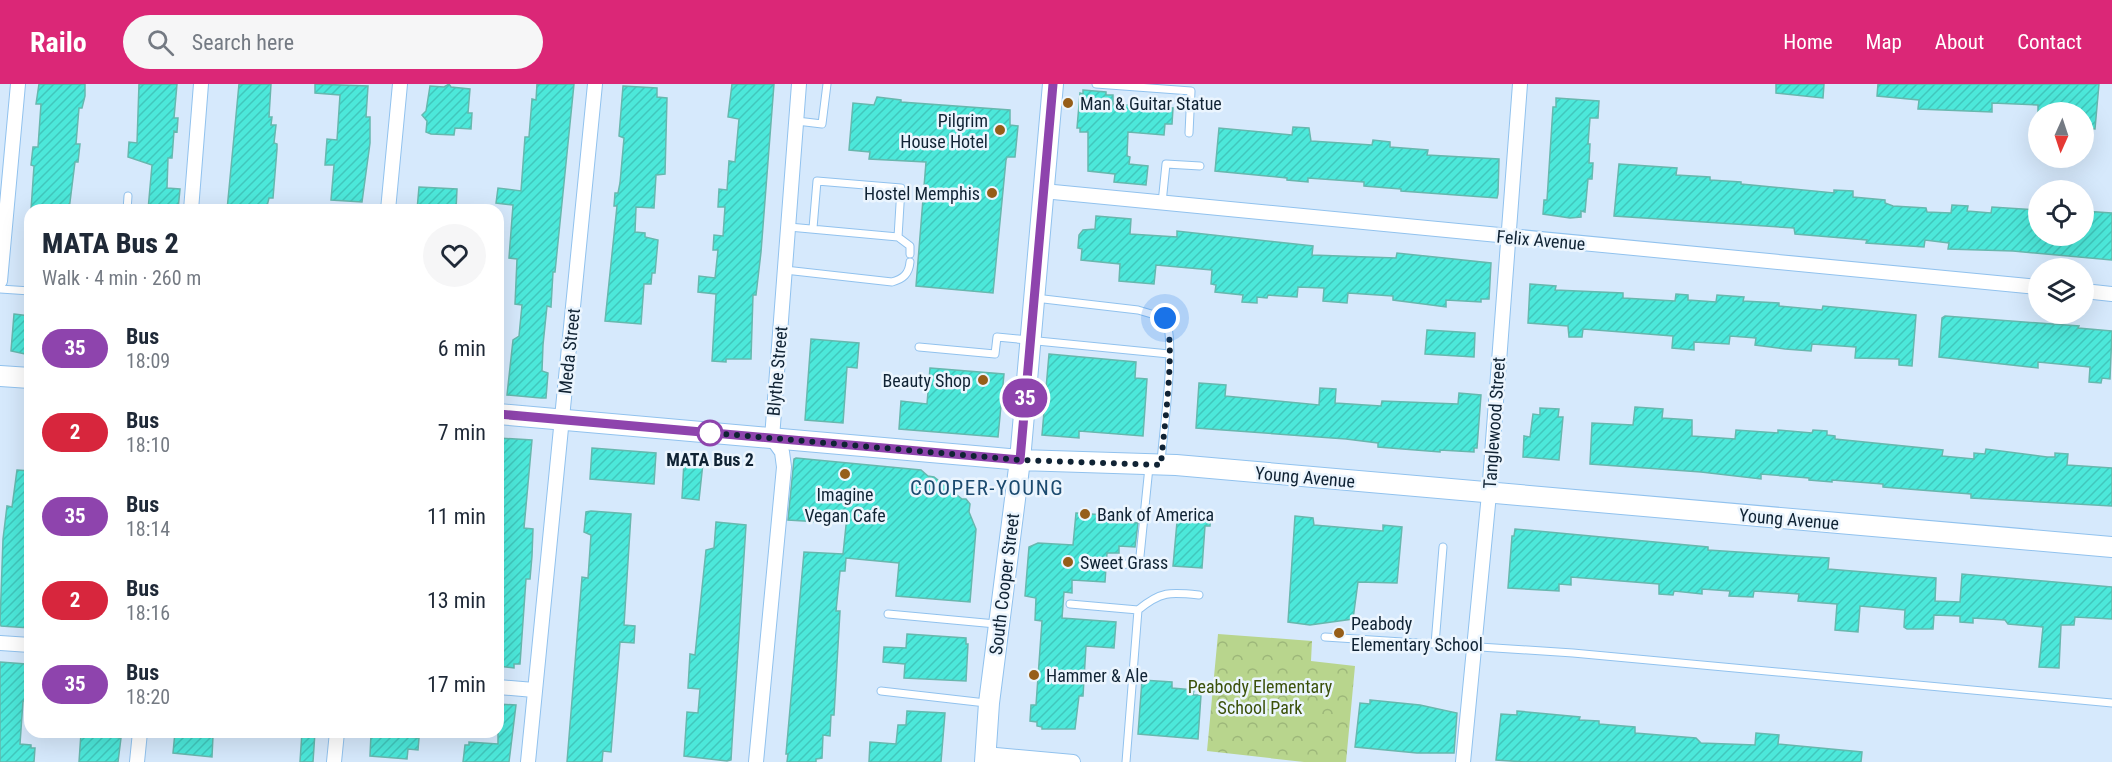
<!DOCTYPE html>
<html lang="en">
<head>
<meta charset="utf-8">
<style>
	body { margin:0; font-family:"Roboto Condensed",sans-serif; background:#f6f6f7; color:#1f2937; height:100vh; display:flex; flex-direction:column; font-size:22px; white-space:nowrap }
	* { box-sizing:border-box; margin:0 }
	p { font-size:20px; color:#747a83 }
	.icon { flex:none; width:33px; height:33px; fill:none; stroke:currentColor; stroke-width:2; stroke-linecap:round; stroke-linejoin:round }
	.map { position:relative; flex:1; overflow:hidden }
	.side { position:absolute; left:24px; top:120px; width:480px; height:534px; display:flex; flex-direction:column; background:#fff; border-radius:18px; box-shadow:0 6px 24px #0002 }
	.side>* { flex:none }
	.badge { padding:0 12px; border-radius:20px; font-size:21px; line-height:39px }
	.needle { width:39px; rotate:183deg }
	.buttons { position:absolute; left:2028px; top:18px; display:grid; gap:12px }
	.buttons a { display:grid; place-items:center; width:66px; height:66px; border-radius:50%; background:#fff; box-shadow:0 6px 24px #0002; font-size:30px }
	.you { position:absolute; width:30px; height:30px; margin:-15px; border:4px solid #fff; border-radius:50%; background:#1a73e8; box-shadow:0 0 0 9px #1a73e833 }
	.map>.badge { position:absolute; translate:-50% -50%; box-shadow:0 0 0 3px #fff }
	.round { display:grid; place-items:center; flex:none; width:63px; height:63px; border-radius:32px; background:#f6f6f7 }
	.overview { display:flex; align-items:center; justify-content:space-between; height:102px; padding:0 18px }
	h1 { font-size:28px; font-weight:800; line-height:45px }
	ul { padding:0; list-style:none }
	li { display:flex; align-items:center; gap:18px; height:84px; padding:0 18px }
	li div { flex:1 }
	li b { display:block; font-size:22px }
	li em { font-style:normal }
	li .badge { min-width:66px; font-weight:700; text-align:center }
	header { display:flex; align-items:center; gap:36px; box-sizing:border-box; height:84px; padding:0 30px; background:#db2777; color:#fff }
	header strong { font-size:28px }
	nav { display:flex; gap:33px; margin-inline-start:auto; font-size:21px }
	.search { width:420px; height:54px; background:#f6f6f7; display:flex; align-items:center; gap:15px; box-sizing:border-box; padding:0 21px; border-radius:33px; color:#747a83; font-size:22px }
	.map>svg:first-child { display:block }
	.park { fill:url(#park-crowns) }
	.building { fill:url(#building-hatch); stroke:#66b8ae; stroke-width:1.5 }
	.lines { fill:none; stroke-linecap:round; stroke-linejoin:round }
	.lane-casing { stroke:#91c2ee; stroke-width:9 }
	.street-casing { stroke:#91c2ee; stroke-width:16 }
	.secondary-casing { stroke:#91c2ee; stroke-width:22 }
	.lane { stroke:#fff; stroke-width:7 }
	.street { stroke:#fff; stroke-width:14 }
	.secondary { stroke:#fff; stroke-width:20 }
	.line-casing { stroke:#fff; stroke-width:14 }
	.line { stroke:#8e44ad; stroke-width:9 }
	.walk { stroke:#102334; stroke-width:6; stroke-dasharray:0 10.8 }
	.poi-dot { fill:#965e19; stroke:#ebf5fe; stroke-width:2 }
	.stop-dot { fill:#fff; stroke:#8e44ad; stroke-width:3 }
	.labels { text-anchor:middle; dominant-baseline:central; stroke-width:5; stroke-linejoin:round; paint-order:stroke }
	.poi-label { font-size:18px; fill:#102334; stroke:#ebf5fe; text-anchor:start }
	.street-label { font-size:18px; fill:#102334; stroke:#ebf5fe }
	.stop-label { font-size:18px; font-weight:bold; fill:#102334; stroke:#ebf5fe }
	.park-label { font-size:18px; fill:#3b510a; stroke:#ebf5fe }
	.quarter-label { font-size:21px; letter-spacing:1.5px; fill:#1b4a6f; stroke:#ebf5fe }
</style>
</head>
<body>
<header>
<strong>Railo</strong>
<div class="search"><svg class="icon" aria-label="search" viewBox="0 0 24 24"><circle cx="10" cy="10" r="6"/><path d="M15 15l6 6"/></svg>Search here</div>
<nav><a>Home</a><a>Map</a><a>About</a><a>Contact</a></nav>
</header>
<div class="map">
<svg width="2112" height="678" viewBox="0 0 2112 678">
	<defs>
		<pattern id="park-crowns" width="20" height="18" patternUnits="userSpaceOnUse" patternTransform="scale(1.5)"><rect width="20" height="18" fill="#b8d58d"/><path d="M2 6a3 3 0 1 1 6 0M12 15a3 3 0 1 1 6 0" fill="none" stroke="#9db77a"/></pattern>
		<pattern id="building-hatch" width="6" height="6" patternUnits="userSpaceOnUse" patternTransform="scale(1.5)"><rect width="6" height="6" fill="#4ce8da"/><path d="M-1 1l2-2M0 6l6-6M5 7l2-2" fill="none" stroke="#41c7bc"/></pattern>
	</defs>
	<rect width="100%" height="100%" fill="#d6e9fc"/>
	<path class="park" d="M1218 550 1312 557 1311 577 1355 582 1346 678H1304L1207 667Z"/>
	<path class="building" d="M39 0H85V12L82 24H79L76 60H80L78 78H75L69 126H31L34 82 31 81 33 63H38L41 20H36Z
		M139 0H177L174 34H178L177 48 174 47 172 74H168L167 104 180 105 178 126H148L152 81 128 73 129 58 137 59Z
		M239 0H271L269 33H272L271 41H276L274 59 277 60V65L273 114H269L266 126H227Z
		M315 0 368 2 366 33H370V59L362 118 331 116 334 81H325L327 55 337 56 340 11 315 9Z
		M449 0 451 3 470 5 468 29H472L471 45 455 44 454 51 431 50 426 48 427 37 422 31 426 27 430 2 444 3Z
		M537 0H574L555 188H553L551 223 547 222 543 261 542 287 548 289 546 314H541L507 311 513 256 519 252 522 221 515 220 517 175 509 174 513 121 496 119 498 104 521 107 525 53H529L532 15 536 16Z
		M732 0H774L761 168 756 211H753L751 275H726V278L712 277 716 210 698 208 699 192 715 194 718 166H713L714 151 723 152 725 123H718L719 105 727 106 729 77 735 78 739 35 728 33Z
		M1776 0H1824L1823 14 1776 9Z
		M1878 0H2099L2095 45 2084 44V28H2038V21L1992 19V28L1918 25 1919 16 1877 12Z
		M623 2 657 4V13L667 14 665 90 656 91 654 124 636 123 635 148 645 149V153L658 156 655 189H652L651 200H644L641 240 605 237 617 122H614L615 109H618L620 99 624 54 619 52Z
		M1083 6 1106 8V11H1113V20L1173 24 1172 40H1165L1164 51 1128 48 1127 72 1130 73 1129 80 1148 82 1146 101 1114 98 1115 90 1088 87V48H1080V44H1077L1080 9 1083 10Z
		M877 13 901 16V18L1010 26V41L1018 42 1015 73H1007L1006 76 993 209 916 202 926 78 869 75 870 68 849 66 853 19 874 21Z
		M1556 14 1599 17 1598 34H1590L1588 60H1590L1589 79H1593L1592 95H1588L1585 128 1581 127V133L1570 134 1543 130 1544 116H1547L1553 23H1556Z
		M1293 43 1309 44 1311 57 1372 61 1373 56 1390 58V63L1428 66 1427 71 1499 75 1498 110 1497 114 1401 107V105L1364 102V98L1308 94V98L1287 96V94L1215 87 1219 44 1292 51Z
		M1619 80 1677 84 1676 91 1710 93V96L1741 98V100L1834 109V106L1853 107V113L1885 116V119L1893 122 1926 124 1927 128 1951 129 1952 121 1968 122 1967 127 1991 129 1992 123 2038 126V152H2084V127L2112 129V176L2013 167 1948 165 1949 159 1925 156 1924 163 1866 159 1867 156 1795 150 1794 144 1614 132Z
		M419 103 457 105 456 126H417Z
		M1096 132 1131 135 1130 150 1177 153V147L1313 162 1312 171 1396 174 1397 169 1491 179 1489 215H1481V218L1446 216V223L1393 216V212L1348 209 1347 219 1323 217 1324 204 1298 203 1297 213 1268 211 1267 214 1257 213V219L1242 218 1243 211 1215 208 1216 201 1211 200 1212 186 1156 181 1154 200 1119 197 1120 180 1081 176 1082 165 1078 164 1079 151 1083 146 1095 145Z
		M1530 200 1556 202 1555 206 1623 209V214L1675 217 1676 210 1688 211V216L1716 218 1717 211 1744 213 1743 217 1779 219V222L1822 226 1823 222 1916 231 1912 282 1899 281V275L1855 274 1856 263 1812 260 1811 267 1785 265 1755 261 1756 254 1730 252 1729 260 1694 258V266L1672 264 1673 252 1583 245 1582 253H1569L1568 242 1528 239Z
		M14 230 30 232V271L11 267Z
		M1945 232 2079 242 2078 244 2112 247 2110 295 2102 294 2101 299 2089 298 2090 283 2038 278V284L1939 273 1942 234Z
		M1427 246 1475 249 1474 273 1425 270Z
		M811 255 859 259 857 284 847 283 843 339 805 336Z
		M1049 270 1136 278 1135 294 1147 295 1143 352 1079 347V354L1042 351Z
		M930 284 1004 290 998 353 899 345 901 317 927 320Z
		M1199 299 1226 301 1225 312 1319 321 1320 304 1336 305 1335 319 1381 322 1382 317 1458 320 1459 309 1481 311 1477 364H1474V368L1440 366V368L1378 363V359L1346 355 1196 344Z
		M1635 323 1663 325 1662 334 1692 336V352L1735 355 1736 346 1778 349V346L1812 349 1813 346 1827 347V351L1835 352V355L1943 366 1942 372 1974 375V369L1985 370 1986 365 2047 373H2055V369L2068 370 2067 381 2112 384V422L1971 414V410L1883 403V400L1832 396V398L1809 396V394L1761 390V395L1701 388 1590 380 1592 339 1633 341Z
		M1540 324 1559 325 1558 333H1563L1559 376 1523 373 1524 352 1530 353 1533 330 1540 331Z
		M498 354 532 356 524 444 533 445 532 472 530 495H526L520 580H514V584L498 582Z
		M592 364 656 369 654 400 590 395Z
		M796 374 921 386 928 392 934 393 962 415H966L970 420 969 428 976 445 970 518 896 512 899 479 846 474 845 487H840L836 527H840L834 631H831L830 652 823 651 822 674 816 675V678H787L788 670H786L804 468 843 470 847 432 821 430 820 438 788 436 794 375Z
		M684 377 703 379 699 416 682 414Z
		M17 386 30 387V544L1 542 0 539 3 455 7 422 12 423Z
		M591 427 631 430 624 541 635 542 634 559 620 558 611 668 603 667 602 678H567L582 493 588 494 591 451 584 448 586 428Z
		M1178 427 1211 428 1210 442H1205L1202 484 1173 482Z
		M1076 429 1105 431V436L1138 439 1135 463 1119 462V469H1107L1105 498 1072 496V509L1064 508 1062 534 1116 538 1114 564 1086 562 1083 612H1079L1075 645H1042V643L1037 642V638L1030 637 1031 621H1036L1042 537 1035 536 1036 514 1025 512 1029 463 1038 459 1073 461Z
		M1295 432 1313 434 1314 441 1383 447V441L1402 443 1397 499 1358 498 1353 535 1310 541 1288 538Z
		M716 438 746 441 732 659 731 676 727 677 684 672 687 628 698 629 700 605 688 604 690 570 695 571 706 466 714 464Z
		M1515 445 1708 463V466L1829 474 1828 485 1936 494 1935 517 1960 518 1962 490 2112 503V535L2075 533 2074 541H2061L2059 584 2039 583 2043 543 2008 540 2005 536 1973 534V539L1960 538V532L1934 531 1933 545H1907L1904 543 1905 526 1860 522 1858 548 1835 546 1837 520 1798 517 1799 510 1754 507 1753 513 1729 512 1730 507 1702 505V510L1674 507 1673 511 1659 510V500L1571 493V501L1559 500V507L1508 504 1512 452H1514Z
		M907 550 966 554V560H968L966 597 904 594 905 580 883 578 884 563 906 564Z
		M0 578 26 580V586H29L27 617H23L20 660 31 661V664H35L34 678H0Z
		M1142 596 1172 598V604L1194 606 1193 611H1201L1198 655 1138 650Z
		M1370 616 1420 621 1457 629 1454 669H1417L1355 663 1360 619 1370 620Z
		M498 620 516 621 509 678H463L465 661H469V658L498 660Z
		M907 627 945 629 941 678H869L870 658 896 660 898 641H906Z
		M1517 627 1580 633 1579 636 1599 637V640L1635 643V649L1696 654 1701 659 1755 661 1756 649 1779 651 1778 660 1862 668 1861 678H1525L1496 676 1501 630 1517 631Z
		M175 648 213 652 212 673 173 669Z
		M302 648H315L313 678H300Z
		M81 649 121 654 118 678H79Z
		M371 650 419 654 418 666 408 665 407 675 370 672Z"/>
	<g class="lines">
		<g class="lane-casing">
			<path id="lane" d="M1096 0 1191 7 1189 49
				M797 37 822 40 827 0
				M1162 119 1166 80 1200 82
				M127 126 128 112
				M789 143 898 153 901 104 817 97 813 144
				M898 153 910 162V170
				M785 186 892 198C903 195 909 190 910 178
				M0 205 30 207
				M1035 214 1138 226 1165 234C1177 255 1163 349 1161 378
				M919 263 995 270 997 253 1169 270
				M1122 481 1135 478 1140 472 1149 383
				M1070 520 1138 526 1126 678
				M1138 526C1161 507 1170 508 1199 511
				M888 530 996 540
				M1325 553 1573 569 2112 619
				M1435 560 1443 463
				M881 607 986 619"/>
		</g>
		<g class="street-casing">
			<path id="street" d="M1043 107 2038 203
				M191 126 201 0
				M388 126 400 0
				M0 197 18 0
				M2084 207 2112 210
				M0 559 30 561
				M498 603 534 606
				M985 670 1073 678
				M137 678 140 648
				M334 678 337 648
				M528 678 595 0
				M756 678 784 383 782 368 772 354 799 0
				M1463 678 1489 410 1520 0"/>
		</g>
		<g class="secondary-casing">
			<path id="secondary" d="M0 292 30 294
				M498 330 1020 376 1176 381 2112 463
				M985 678 989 619 1020 376 1053 0"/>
		</g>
		<use href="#lane" class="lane"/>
		<use href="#street" class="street"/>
		<use href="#secondary" class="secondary"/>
	</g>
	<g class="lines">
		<g class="line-casing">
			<path id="line" d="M498 330 1020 376 1053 0"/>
		</g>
		<use href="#line" class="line"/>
		<path class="walk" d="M710 349 702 348 1020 376 1161 381C1163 351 1177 256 1165 234"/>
	</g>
	<g class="poi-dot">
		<circle cx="1068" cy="19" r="6"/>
		<circle cx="1000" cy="46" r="6"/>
		<circle cx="992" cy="109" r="6"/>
		<circle cx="983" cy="296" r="6"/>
		<circle cx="845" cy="390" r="6"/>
		<circle cx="1085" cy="430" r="6"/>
		<circle cx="1068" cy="478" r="6"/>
		<circle cx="1339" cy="549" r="6"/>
		<circle cx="1034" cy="591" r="6"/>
	</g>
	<circle class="stop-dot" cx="710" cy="349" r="12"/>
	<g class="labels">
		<g class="poi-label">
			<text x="1080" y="19">Man &amp; Guitar Statue</text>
			<text x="988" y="36" text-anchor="end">Pilgrim<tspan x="988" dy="21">House Hotel</tspan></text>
			<text x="980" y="109" text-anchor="end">Hostel Memphis</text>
			<text x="971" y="296" text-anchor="end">Beauty Shop</text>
			<text x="845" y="410" text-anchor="middle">Imagine<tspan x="845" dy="21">Vegan Cafe</tspan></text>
			<text x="1097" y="430">Bank of America</text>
			<text x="1080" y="478">Sweet Grass</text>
			<text x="1351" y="539">Peabody<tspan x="1351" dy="21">Elementary School</tspan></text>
			<text x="1046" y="591">Hammer &amp; Ale</text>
		</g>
		<g class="street-label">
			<text transform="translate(1541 156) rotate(5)">Felix Avenue</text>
			<text transform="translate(569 267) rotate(-84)">Meda Street</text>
			<text transform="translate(777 287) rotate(-85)">Blythe Street</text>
			<text transform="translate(1494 339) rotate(-86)">Tanglewood Street</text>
			<text transform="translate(1305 393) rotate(5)">Young Avenue</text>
			<text transform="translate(1789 435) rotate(5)">Young Avenue</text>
			<text transform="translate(1004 500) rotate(-83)">South Cooper Street</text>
		</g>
		<g class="stop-label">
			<text x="710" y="375">MATA Bus 2</text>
		</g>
		<g class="park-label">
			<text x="1260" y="602">Peabody Elementary<tspan x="1260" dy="21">School Park</tspan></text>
		</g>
		<g class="quarter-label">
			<text x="987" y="404">COOPER-YOUNG</text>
		</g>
	</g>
</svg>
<div class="buttons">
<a><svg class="needle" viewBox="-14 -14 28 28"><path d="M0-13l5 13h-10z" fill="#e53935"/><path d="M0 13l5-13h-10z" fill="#747a83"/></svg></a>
<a><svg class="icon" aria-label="locate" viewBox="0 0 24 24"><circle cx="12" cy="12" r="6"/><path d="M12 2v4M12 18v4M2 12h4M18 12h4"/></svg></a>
<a><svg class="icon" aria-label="layers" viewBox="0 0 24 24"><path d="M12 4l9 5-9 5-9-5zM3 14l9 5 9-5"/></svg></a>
</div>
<div class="you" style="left:1165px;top:234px"></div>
<b class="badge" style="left:1025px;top:314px;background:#8e44ad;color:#fff">35</b>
<section class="side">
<div class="overview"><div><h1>MATA Bus 2</h1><p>Walk · 4 min · 260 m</p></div><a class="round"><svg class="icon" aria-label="heart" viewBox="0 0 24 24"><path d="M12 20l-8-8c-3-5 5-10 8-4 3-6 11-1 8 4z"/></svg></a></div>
<ul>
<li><span class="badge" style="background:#8e44ad;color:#fff">35</span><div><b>Bus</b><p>18:09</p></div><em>6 min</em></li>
<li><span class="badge" style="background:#d7263d;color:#fff">2</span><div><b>Bus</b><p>18:10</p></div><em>7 min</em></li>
<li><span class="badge" style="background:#8e44ad;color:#fff">35</span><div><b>Bus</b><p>18:14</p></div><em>11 min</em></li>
<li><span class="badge" style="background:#d7263d;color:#fff">2</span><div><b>Bus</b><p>18:16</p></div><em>13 min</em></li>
<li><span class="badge" style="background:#8e44ad;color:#fff">35</span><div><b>Bus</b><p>18:20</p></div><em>17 min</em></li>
</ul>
</section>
</div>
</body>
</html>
